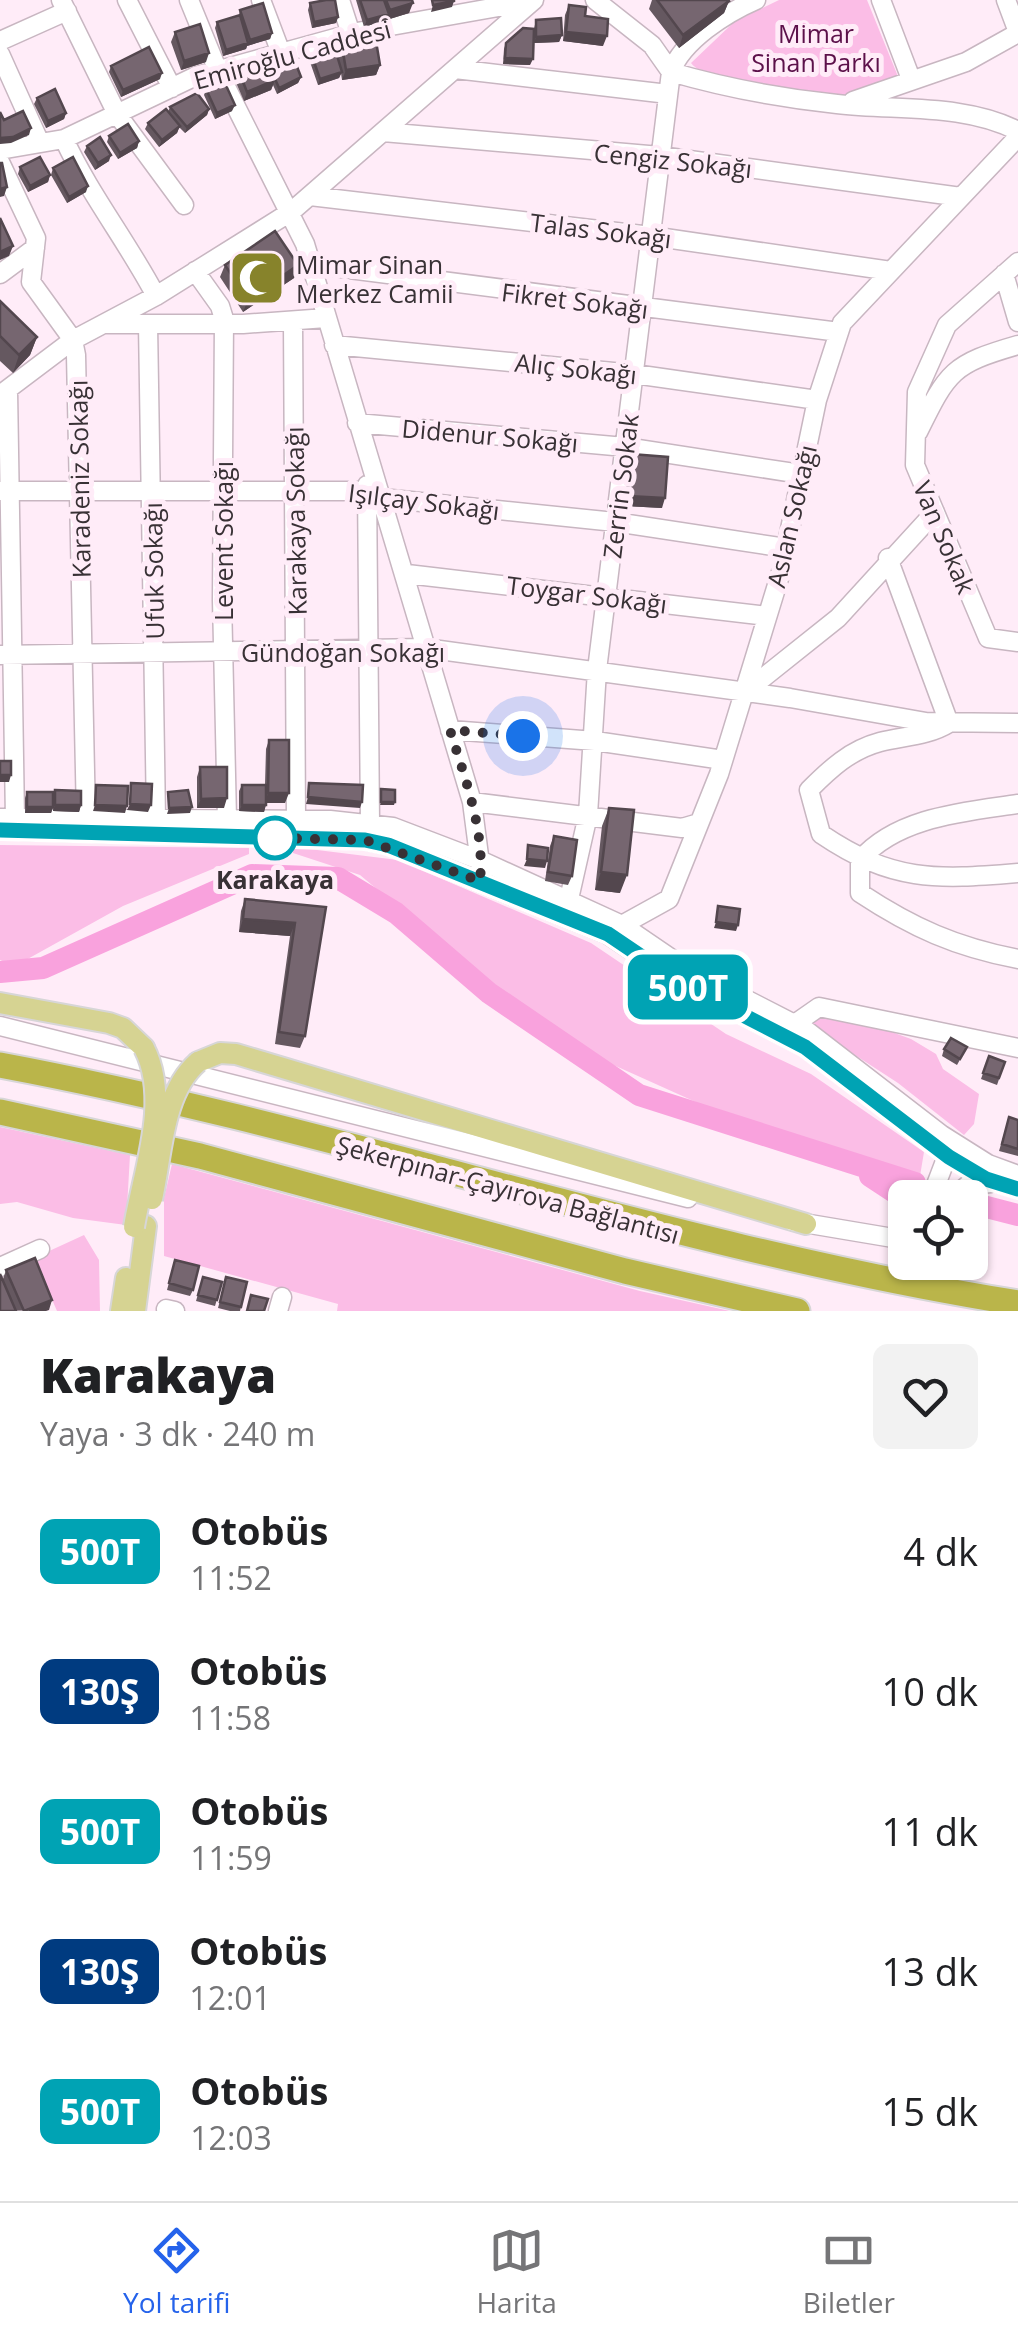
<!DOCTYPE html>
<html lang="tr">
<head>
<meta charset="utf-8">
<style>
	body { margin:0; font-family:"Open Sans",sans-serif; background:#f2f2f2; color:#202124; height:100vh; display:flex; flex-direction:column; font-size:38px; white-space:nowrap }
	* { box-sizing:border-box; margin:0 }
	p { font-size:32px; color:#757577 }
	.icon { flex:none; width:55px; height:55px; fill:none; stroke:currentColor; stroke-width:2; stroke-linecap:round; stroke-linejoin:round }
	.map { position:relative; height:1311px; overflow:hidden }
	.panel { display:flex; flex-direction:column; background:#fff; flex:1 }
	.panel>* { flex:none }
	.badge { padding:0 20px; border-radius:15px; font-size:35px; line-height:65px }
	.fabs { position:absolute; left:888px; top:1180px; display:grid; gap:20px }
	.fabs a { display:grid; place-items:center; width:100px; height:100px; border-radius:15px; background:#fff; box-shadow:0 2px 8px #0004; font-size:50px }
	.you { position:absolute; width:50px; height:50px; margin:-25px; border:8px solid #fff; border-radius:50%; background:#1a73e8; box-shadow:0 0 0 15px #1a73e833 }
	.map>.badge { position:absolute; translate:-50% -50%; box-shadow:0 0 0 5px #fff }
	.round { display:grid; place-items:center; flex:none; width:105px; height:105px; border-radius:15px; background:#f2f2f2 }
	.head { display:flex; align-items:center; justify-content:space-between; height:170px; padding:0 40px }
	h1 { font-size:48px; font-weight:800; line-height:75px }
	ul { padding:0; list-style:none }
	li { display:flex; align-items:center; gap:30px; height:140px; padding:0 40px }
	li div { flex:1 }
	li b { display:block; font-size:38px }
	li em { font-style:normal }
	li .badge { min-width:110px; font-weight:700; text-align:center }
	.dock { display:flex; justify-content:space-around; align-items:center; height:140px; border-top:2px solid #e0e0e0; background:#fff; font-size:28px; color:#757577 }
	.dock a { display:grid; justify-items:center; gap:5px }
	.dock .on { color:#2563eb }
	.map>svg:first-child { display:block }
	.green { fill:#fbbde6 }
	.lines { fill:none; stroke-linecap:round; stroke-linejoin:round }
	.river { stroke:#f9a2dd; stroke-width:22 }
	.minor-casing { stroke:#c8b6c1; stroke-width:21 }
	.major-casing { stroke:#d7d6d7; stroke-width:24 }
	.highway-casing { stroke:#d7d6d7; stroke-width:29 }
	.minor { stroke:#fff; stroke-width:18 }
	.major { stroke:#d6d392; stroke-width:20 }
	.highway { stroke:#bab54a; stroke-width:25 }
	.major-bridge-casing { stroke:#d7d6d7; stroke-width:24; stroke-linecap:butt }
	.major-bridge { stroke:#d6d392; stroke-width:20 }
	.wall { fill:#655860 }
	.shaded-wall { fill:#53474e }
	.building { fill:#766670; stroke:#53474e; stroke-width:2.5 }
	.line-casing { stroke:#fff; stroke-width:22 }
	.line { stroke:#00a3b4; stroke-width:15 }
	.walk { stroke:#383135; stroke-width:10; stroke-dasharray:0 18 }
	.stop-dot { fill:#fff; stroke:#00a3b4; stroke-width:5 }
	.labels { text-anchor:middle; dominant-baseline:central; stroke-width:10; stroke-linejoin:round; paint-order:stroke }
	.park-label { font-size:25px; fill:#5c114a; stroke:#ffecf8 }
	.street-label { font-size:25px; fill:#383135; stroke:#ffecf8 }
	.poi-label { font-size:25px; fill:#383135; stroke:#ffecf8; text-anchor:start }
	.stop-label { font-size:25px; font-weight:bold; fill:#383135; stroke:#ffecf8 }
</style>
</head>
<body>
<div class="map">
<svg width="1018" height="1311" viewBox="0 0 1018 1311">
	<rect width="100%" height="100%" fill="#ffecf8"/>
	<path class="green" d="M779 0H867L899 79C881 87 859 95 839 97 809 100 708 86 691 63L734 22Z
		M0 845 249 848V854L123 906 15 966 0 960Z
		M293 847 398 860 591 943 726 1034 811 1074 924 1152 920 1176 718 1112 609 1063 525 1013 360 875 293 853Z
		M819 1015 878 1027 911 1039 936 1054 943 1069 979 1094 974 1124 964 1135 898 1083 818 1031 812 1025Z
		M0 1127 130 1155 126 1225 73 1218 17 1202 0 1204Z
		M172 1164 640 1291 730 1311H337L338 1304 164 1256V1198Z
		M84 1235 99 1260 100 1311H57L34 1258Z"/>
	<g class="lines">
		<path class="river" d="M0 972 43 968 252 875 338 878 396 913 489 993 639 1095 915 1183
			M870 1176 905 1199
			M971 1203 1018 1215"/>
		<g class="minor-casing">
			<path id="minor" d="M61 0 117 114 184 205
				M127 0 172 88
				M189 0 218 71 305 244 472 802 481 871
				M261 0 281 53
				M340 0 351 34
				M595 0 652 45 671 72
				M881 0 911 79
				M1006 0 1018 32
				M0 41 67 11
				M0 54 40 143
				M455 69 668 94
				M671 72C726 88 780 98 837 104 896 111 964 103 1018 131
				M853 101 966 62 1018 33
				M383 132 660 156 961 197
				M64 139C90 195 127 241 156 296
				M0 150 64 139 194 77 357 32 531 1
				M0 162 36 238 31 282 73 340 76 355 86 818
				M310 196 651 236 891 271
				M1018 262 947 325 917 392 915 465 988 638 1018 642
				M310 264 839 332
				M195 271 220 306 224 319 222 600 227 819
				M0 274 35 248
				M1004 274 1018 322
				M293 322 296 819 301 829
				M106 324H243L326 318
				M148 324 156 818
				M334 345 634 374 817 400
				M8 390 15 819
				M0 395 73 340 156 296 292 211 534 0
				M357 423 625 447 801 474
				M918 432C948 371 952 364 1018 345
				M367 485 370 824
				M0 491H367L382 498 615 522 786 548
				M888 558 949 723C928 736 904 736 880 742 850 750 830 769 809 790L821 834C892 882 935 880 1018 873
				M407 574 767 616
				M0 655 425 648 790 698 926 722 1018 723
				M744 693 838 618 935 512
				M450 730 595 741 723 760
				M472 802 682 828 699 823
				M0 818 330 820 393 827 482 861 622 925 685 968 806 1030 942 1135 988 1164 1018 1175
				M0 830 365 840 388 845 607 934 679 982 805 1047 949 1157 986 1179 1018 1189
				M860 860V893C913 928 956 947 1018 959
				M860 860C897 817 964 812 1018 804
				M569 899 588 815 597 670 671 72C682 41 726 13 756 0
				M622 925 669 899 719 774 781 572 817 400 842 323 1018 137
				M0 1026 688 1198
				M786 1030 819 1007 1018 1048
				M931 1198 950 1148
				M952 1198 968 1185 991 1183
				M792 1221 905 1240
				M0 1267 40 1249
				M166 1309 175 1311
				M278 1311 282 1297"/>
		</g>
		<g class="major-casing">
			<path id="major" d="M0 1003 109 1023 123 1028 144 1048
				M198 1062 220 1053 236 1054 806 1224
				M121 1311 126 1278
				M135 1311 146 1226"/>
		</g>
		<g class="highway-casing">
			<path id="highway" d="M0 1065C343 1129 673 1248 1018 1303
				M0 1112 200 1156 625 1271 797 1311"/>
		</g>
		<use href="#minor" class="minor"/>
		<use href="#major" class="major"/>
		<use href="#highway" class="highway"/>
		<g class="major-bridge-casing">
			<path id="major-bridge" d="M152 1199C162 1155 162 1093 198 1062
				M134 1227C143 1172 171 1100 144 1048"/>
		</g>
		<use href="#major-bridge" class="major-bridge"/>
	</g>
	<path class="wall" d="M356 0H412L409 13 364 27Z
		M652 0H728L729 1 724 13 679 48 649 9Z
		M310 3 338 17 336 23 312 28 308 10Z
		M569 5 585 16 603 46 563 41 565 15Z
		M240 10 272 33 270 39 247 46 246 49 223 56 215 28 217 22 239 15Z
		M536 20 562 35 559 42 534 43V31L530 65 503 64 504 49 506 43 534 29Z
		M175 32 206 62 181 70 171 42Z
		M342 46 380 65 376 75 342 80 341 73 339 78 318 85 310 62 312 56 340 66 338 56Z
		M111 66 160 79 121 97 109 72Z
		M269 66 301 77 298 83 277 94 273 85 271 90 244 101 234 78 238 69Z
		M206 89 232 111 215 119 204 95Z
		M37 98 66 113 64 119 46 128 34 104Z
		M170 107 209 109 207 115 185 133 179 127 177 133 159 147 145 129 148 123 168 112Z
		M109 136 139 141 137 148 118 159 107 142Z
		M87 146 109 161 95 170 84 152Z
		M20 167 50 175 48 182 28 192 18 174Z
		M53 168 86 192 67 203 51 175Z
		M225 265H298L294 278 243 312 220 277Z
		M0 301 37 337 30 355 13 373 0 361Z
		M631 454 662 508 625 506 628 464Z
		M269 740 285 803H266L264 812 239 811V791L242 785H265L266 749Z
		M200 767 224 808H197V777Z
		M55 790 81 805 79 812 53 811V808L51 813H25V798L27 792 53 796Z
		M609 808 620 893 595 890 602 826Z
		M554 836 572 876 568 885 545 881 550 846Z
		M245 899 326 907 305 1036 300 1048 275 1044 290 936 239 932 241 911Z
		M967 1047 957 1065 942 1056 944 1049Z
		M989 1056 1005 1062 997 1085 981 1079Z
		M1009 1117 1018 1120V1156L999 1151Z
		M175 1260 193 1290 190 1296 167 1290Z
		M6 1270 49 1310 0 1311 3 1279Z
		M203 1277 222 1282 215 1306 196 1301Z
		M226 1277 247 1282 240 1311H230L218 1308Z"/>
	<path class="shaded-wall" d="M454 1 452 7 431 12 433 5Z
		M729 1 724 13 679 48 683 35Z
		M413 3 409 13 364 27 367 20 388 14 390 10Z
		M338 17 336 23 312 28 314 22Z
		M566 32 607 36 603 46 563 41Z
		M272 33 270 39 247 46 246 49 223 56 226 50 248 43 250 40Z
		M562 35 559 42 534 43 536 37Z
		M209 53 206 62 181 70 184 61Z
		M505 58 533 59 530 65 503 64Z
		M380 65 376 75 342 80 346 70Z
		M342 72 339 78 318 85 320 79Z
		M162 73 160 79 121 97 123 90Z
		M301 77 298 83 277 94 279 88Z
		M275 80 271 90 244 101 247 92Z
		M235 105 232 111 215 119 217 113Z
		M209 109 207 115 185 133 187 127Z
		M66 113 64 119 46 128 48 121Z
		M180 126 177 133 159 147 162 140Z
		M31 128 29 135 11 143 0 144V138Z
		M139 141 137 148 118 159 120 153Z
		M111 155 109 161 95 170 98 163Z
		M50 175 48 182 28 192 30 186Z
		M88 186 86 192 67 203 69 197Z
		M7 187 4 196 0 197V189Z
		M13 246 9 256 0 260V252Z
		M298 265 294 278 243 312 248 300Z
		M37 337 30 355 13 373 19 355Z
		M628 496 665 498 662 508 625 506Z
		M0 775H11L9 782H0Z
		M268 793H289L285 803H265Z
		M308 797 362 802 360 808 306 804Z
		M227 798 224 808H197L201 799Z
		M381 802H395L394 805H380Z
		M130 804 151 805 148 812 127 810Z
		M55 805H81L79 812 53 811Z
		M95 805 127 806 125 813 93 811Z
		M242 805H266L264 812 239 811Z
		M27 807H53L51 813H25Z
		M192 807 190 813 167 814 169 808Z
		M527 859 547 861 545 868 524 866Z
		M601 872 627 875 620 893 595 890Z
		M243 919 295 923 290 936 239 932Z
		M716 922 738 925 736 931 714 928Z
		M52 1300 49 1310 46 1311H27Z"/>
	<path class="building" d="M326 0H335L338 17 314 22 310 3Z
		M360 0H384L389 14 367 20Z
		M386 0H412L413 3 390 10Z
		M432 0H454V1L433 5Z
		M657 0H728L729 1 683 35Z
		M263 3 272 33 250 40 240 10Z
		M569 5 586 7 585 16 608 19 607 36 566 32Z
		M240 15 248 43 226 50 217 22Z
		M561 18 562 35 536 37V20Z
		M200 24 209 53 184 61 175 32Z
		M523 28 534 29 533 59 505 58 506 43Z
		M376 41 380 65 346 70 342 46Z
		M149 47 162 73 123 90 111 66Z
		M335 49 342 72 320 79 312 56Z
		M265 57 275 80 247 92 238 69Z
		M294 59 301 77 279 88 269 65Z
		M224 81 235 105 217 113 206 89Z
		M55 89 66 113 48 121 37 98Z
		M197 93 209 109 187 127 170 107Z
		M166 109 180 126 162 140 148 123Z
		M23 111 31 128 13 137 0 138V112L4 120Z
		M128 124 139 141 120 153 109 136Z
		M100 137 111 155 98 163 87 146Z
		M40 157 50 175 30 186 20 167Z
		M73 157 88 186 69 197 53 168Z
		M0 163H2L7 187 0 189Z
		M0 218 13 246 0 252Z
		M275 231 298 265 248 300 225 265Z
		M0 301 37 337 19 355 0 336Z
		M631 454 668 457 665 498 628 496Z
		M269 740H289V793H268Z
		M0 761H11V775H0Z
		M200 767H227V798L201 799Z
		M131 783 152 784 151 805 130 804Z
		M309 783 363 785 362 802 308 797Z
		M96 785 128 786 127 806 95 805Z
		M242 785H266V805H242Z
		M381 789 395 790V802H381Z
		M55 790 81 791V805H55Z
		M188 790 192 807 169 808 168 792Z
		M27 792H53V807H27Z
		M609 808 634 810 627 875 601 872Z
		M554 836 577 840 572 876 548 872Z
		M528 845 548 848 547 861 527 859Z
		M245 899 326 907 305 1036 279 1032 295 923 243 919Z
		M718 906 740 909 738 925 716 922Z
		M951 1038 967 1047 960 1059 944 1049Z
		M989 1056 1005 1062 999 1078 983 1073Z
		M1009 1117 1018 1120V1149L1002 1144Z
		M35 1258 52 1300 24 1311 6 1270Z
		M175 1260 199 1266 193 1290 169 1283Z
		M0 1274 16 1311H0Z
		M203 1277 222 1282 217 1300 198 1295Z
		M226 1277 247 1282 241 1307 220 1302Z
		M251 1295 268 1299 264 1311H247Z"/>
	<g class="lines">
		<g class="line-casing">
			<path id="line" d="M0 830 365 840 388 845 608 934 679 982 805 1047 949 1157 986 1179 1018 1189"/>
		</g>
		<use href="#line" class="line"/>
		<path class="walk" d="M275 838H268L365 840 480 881C485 830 465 779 450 730L523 736"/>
	</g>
	<defs>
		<g id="mosque-square" transform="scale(2.875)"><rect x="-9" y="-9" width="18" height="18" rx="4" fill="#87832b" stroke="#ffecf8"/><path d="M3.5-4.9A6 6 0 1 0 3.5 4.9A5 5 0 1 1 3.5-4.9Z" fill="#fff"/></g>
	</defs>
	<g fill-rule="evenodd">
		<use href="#mosque-square" x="257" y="278"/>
	</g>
	<circle class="stop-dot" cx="275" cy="838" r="20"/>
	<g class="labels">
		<g class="park-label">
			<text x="816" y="33">Mimar<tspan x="816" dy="29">Sinan Parkı</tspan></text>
		</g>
		<g class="street-label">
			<text transform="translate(292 54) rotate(-15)">Emiroğlu Caddesi</text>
			<text transform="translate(673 160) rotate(6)">Cengiz Sokağı</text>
			<text transform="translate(601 230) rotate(7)">Talas Sokağı</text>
			<text transform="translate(575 300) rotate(7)">Fikret Sokağı</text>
			<text transform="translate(576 368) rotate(6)">Alıç Sokağı</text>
			<text transform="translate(490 435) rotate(5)">Didenur Sokağı</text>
			<text transform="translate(79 479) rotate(-91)">Karadeniz Sokağı</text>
			<text transform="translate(620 486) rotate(-83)">Zerrin Sokak</text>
			<text transform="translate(424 501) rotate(7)">Işılçay Sokağı</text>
			<text transform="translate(791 516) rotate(-77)">Aslan Sokağı</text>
			<text transform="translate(295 521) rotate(-91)">Karakaya Sokağı</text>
			<text transform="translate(945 537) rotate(67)">Van Sokak</text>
			<text transform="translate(223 541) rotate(-90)">Levent Sokağı</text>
			<text transform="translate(153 571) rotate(-91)">Ufuk Sokağı</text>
			<text transform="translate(587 594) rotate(7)">Toygar Sokağı</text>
			<text x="343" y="652">Gündoğan Sokağı</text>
			<text transform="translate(508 1189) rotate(15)">Şekerpınar-Çayırova Bağlantısı</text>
		</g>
		<g class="poi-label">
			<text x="296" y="264">Mimar Sinan<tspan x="296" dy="29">Merkez Camii</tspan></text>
		</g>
		<g class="stop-label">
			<text x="275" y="879">Karakaya</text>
		</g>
	</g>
</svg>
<div class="fabs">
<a><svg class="icon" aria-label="locate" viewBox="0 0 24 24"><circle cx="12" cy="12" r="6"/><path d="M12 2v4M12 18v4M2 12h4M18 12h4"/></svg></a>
</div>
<div class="you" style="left:523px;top:736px"></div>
<b class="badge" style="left:688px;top:987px;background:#00a3b4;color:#fff">500T</b>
</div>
<section class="panel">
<div class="head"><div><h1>Karakaya</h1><p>Yaya · 3 dk · 240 m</p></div><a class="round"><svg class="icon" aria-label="heart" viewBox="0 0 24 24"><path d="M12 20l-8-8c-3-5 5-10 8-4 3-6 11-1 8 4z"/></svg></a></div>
<ul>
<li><span class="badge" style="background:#00a3b4;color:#fff">500T</span><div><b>Otobüs</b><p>11:52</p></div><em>4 dk</em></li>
<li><span class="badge" style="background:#003b80;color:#fff">130Ş</span><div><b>Otobüs</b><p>11:58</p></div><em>10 dk</em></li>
<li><span class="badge" style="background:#00a3b4;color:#fff">500T</span><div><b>Otobüs</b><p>11:59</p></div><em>11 dk</em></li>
<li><span class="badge" style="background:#003b80;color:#fff">130Ş</span><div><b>Otobüs</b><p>12:01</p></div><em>13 dk</em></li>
<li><span class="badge" style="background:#00a3b4;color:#fff">500T</span><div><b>Otobüs</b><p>12:03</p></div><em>15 dk</em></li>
</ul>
</section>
<nav class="dock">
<a class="on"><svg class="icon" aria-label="directions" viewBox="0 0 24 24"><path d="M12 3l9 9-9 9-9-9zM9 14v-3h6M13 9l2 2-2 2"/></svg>Yol tarifi</a>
<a><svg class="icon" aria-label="map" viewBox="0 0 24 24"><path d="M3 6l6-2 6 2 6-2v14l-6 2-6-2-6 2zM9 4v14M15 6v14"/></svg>Harita</a>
<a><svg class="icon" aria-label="tickets" viewBox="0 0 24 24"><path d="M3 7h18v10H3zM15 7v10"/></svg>Biletler</a>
</nav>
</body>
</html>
